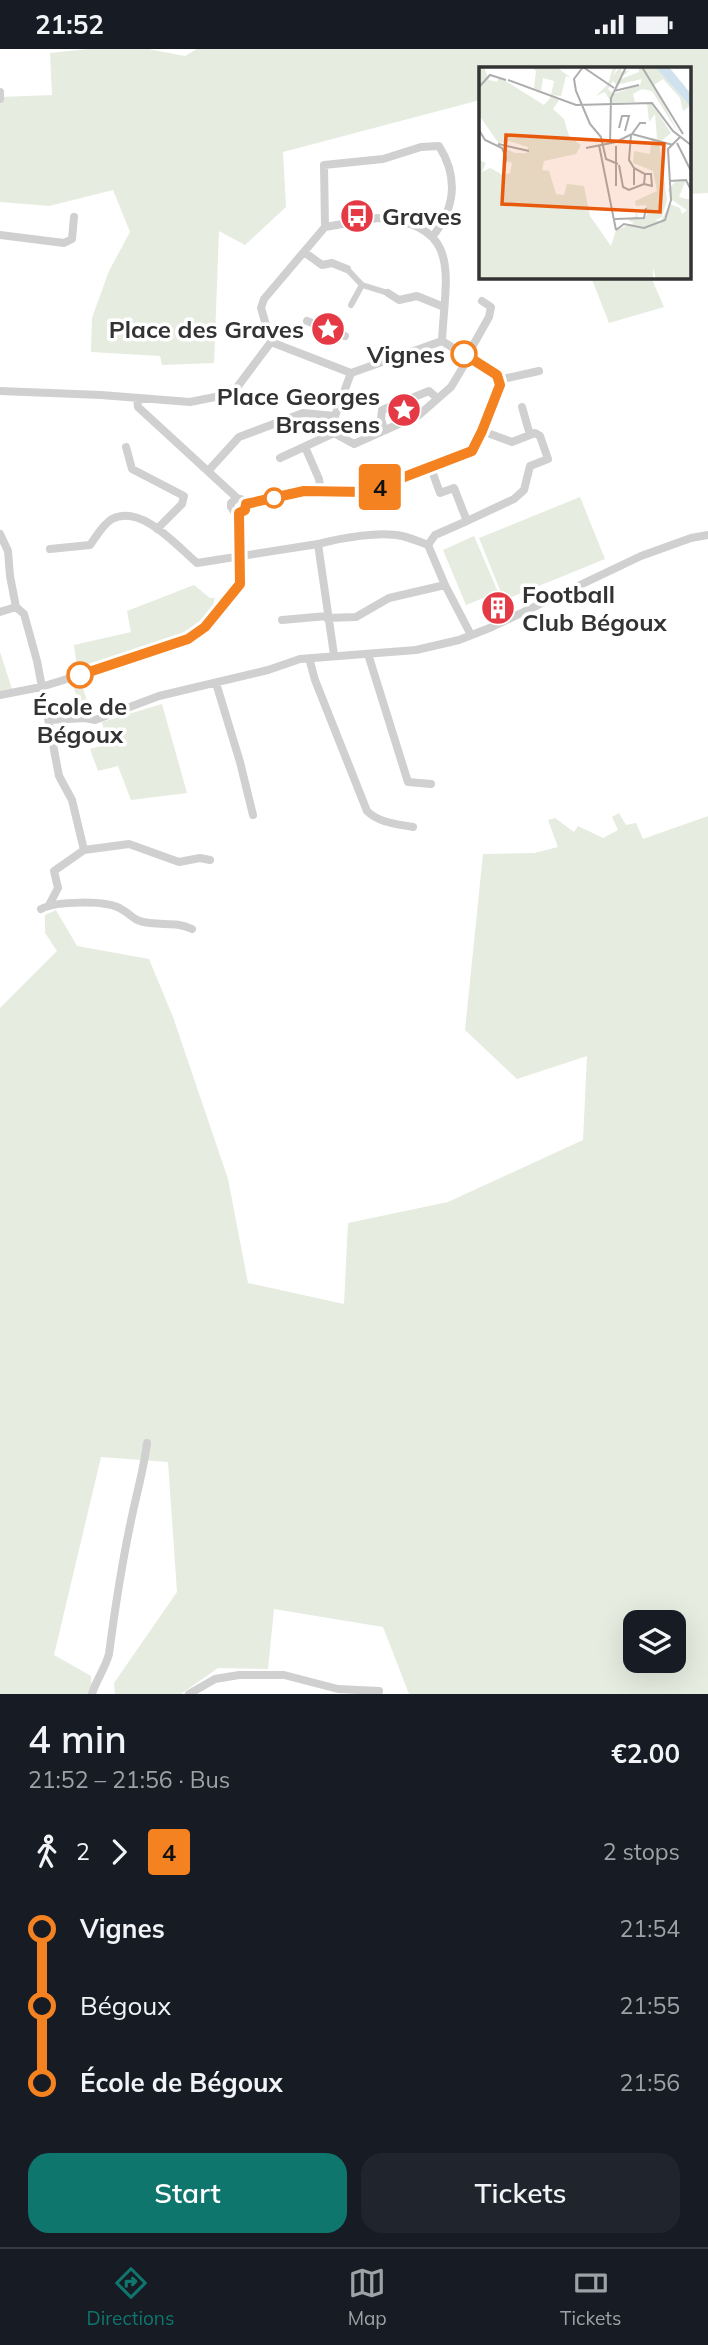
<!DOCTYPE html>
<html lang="en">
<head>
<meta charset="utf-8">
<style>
	body { margin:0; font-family:Mulish,sans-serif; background:#20242c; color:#f1f3f6; height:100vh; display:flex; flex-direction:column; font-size:26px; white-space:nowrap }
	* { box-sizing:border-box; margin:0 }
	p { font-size:23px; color:#9ea1a6 }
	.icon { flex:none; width:38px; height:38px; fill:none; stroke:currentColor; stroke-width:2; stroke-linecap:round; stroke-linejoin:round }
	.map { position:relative; height:1645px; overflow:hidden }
	.side { display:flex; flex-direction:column; background:#171b24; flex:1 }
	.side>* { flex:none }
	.badge { padding:0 14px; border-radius:5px; font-size:24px; line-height:46px }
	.tools { position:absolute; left:623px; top:1561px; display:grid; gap:14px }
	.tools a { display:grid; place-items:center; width:63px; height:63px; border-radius:14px; background:#171b24; box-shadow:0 7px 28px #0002; font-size:35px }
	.map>.badge { position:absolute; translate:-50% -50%; box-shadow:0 0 0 4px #fff }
	.legs { display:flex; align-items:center; gap:10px; height:77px; padding:0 28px; font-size:23px }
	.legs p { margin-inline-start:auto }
	.summary { display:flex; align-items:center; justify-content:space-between; height:119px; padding:0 28px }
	h1 { font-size:38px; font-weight:600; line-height:52px }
	.primary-button { display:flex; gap:14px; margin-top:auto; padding:14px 28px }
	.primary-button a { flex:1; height:80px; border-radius:21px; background:#0f766e; color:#fff; font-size:28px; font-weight:600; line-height:80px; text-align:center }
	.primary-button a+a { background:#20242c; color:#f1f3f6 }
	ul { padding:0 28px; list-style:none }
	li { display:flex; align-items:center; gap:24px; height:77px; font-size:26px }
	li i { display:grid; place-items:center; width:10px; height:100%; margin:0 9px; background:currentColor }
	li i::after { content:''; width:18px; height:18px; margin:-9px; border:5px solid; border-radius:50%; background:#171b24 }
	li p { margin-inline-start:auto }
	li:first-child i { background:linear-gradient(#0000 50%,currentColor 0) }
	li:last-child i { background:linear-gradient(currentColor 50%,#0000 0) }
	.status { display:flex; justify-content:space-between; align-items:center; height:49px; padding:0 35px; background:#171b24; direction:ltr }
	.status svg { height:19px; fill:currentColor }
	.menu { display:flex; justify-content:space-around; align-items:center; height:98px; border-top:2px solid #363941; background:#171b24; font-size:19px; color:#9ea1a6 }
	.menu a { display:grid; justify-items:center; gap:4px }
	.menu .current { color:#0f766e }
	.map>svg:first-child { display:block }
	.green { fill:#e6ecdf; fill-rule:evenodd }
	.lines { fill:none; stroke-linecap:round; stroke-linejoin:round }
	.pedestrian { stroke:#d0d0d0; stroke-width:6 }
	.minor { stroke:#d0d0d0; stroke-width:8 }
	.line-1-casing { stroke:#fff; stroke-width:16 }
	.line-1 { stroke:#f58220; stroke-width:10 }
	.stop-1-dot { fill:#fff; stroke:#f58220; stroke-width:3.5 }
	.labels { text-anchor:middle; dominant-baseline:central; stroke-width:7; stroke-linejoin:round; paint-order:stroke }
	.poi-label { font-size:24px; font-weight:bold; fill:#333; stroke:#fff; text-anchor:start }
	.stop-label { font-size:24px; font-weight:bold; fill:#333; stroke:#fff; text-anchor:end }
	.inset-road { fill:none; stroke:#adadad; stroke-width:2 }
	.view { fill:#e8590c; fill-opacity:0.15; stroke:#e8590c; stroke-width:3.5 }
	.inset-edge { fill:none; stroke:#333; stroke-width:3.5 }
</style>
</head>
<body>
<div class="status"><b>21:52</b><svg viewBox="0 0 49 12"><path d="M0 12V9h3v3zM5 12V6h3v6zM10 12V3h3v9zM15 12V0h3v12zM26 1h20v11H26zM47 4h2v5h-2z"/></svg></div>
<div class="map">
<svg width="708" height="1645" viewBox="0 0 708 1645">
	<rect width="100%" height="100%" fill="#fff"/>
	<path class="green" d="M88 0H148L185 7 197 0H708V144L689 145V19H480V51L283 103 286 158 245 196 219 182 214 314 162 316 160 307 91 303 92 269 109 222 130 183 113 141 49 157 0 153V48L52 46 50 4Z
		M591 228H651L664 258 609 274Z
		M580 448 605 510 504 551 479 489Z
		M474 487 498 543 466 556 443 501Z
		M194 536 210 549H215L211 563 192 582 78 624 74 596 131 583 127 562Z
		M0 603 12 640 0 642Z
		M80 631 91 663 83 666 72 634Z
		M162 655 187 744 131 751 118 717 98 722 90 700 108 695 102 673Z
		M619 764 626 776 636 774 643 790 708 767V1645H409L383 1578 274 1560 268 1620 218 1619 181 1645H115L114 1634 177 1543 168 1413 101 1408 54 1606 91 1627 92 1645H0V959L57 902 45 884V866L56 861 77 897 149 910 173 968 228 1130 248 1234 344 1255 348 1174 448 1153 583 1091 587 1007 517 1030 465 981 483 805 534 804 558 798 548 771 555 769 574 783 578 777 603 789 618 781 612 768ZM635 1573H674V1612H635Z"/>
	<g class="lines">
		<path class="pedestrian" d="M347 220 362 236 388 244
			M351 256 362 236"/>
		<path class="minor" d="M0 43V50
			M377 169C464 175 445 227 442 292L351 324 271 293 261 259 264 250 325 178Z
			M325 178 324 116 383 110 421 98 439 97C459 129 455 160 432 188
			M0 186 64 194 72 190 74 168
			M304 203 322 216 332 214 347 220
			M388 244 399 251 417 247 444 258
			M307 272 345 287
			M467 307 489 268 491 258 482 252
			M498 331 539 322
			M0 342 101 346 190 353 225 346 235 341 271 293
			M137 349 138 358 237 449 244 451 246 458 239 464H235L231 458V454L237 449
			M522 358 530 386
			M335 367 334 384 354 395 419 366 451 338 469 308
			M384 380 381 370 382 361 429 342 437 349
			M126 398 132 420 184 447 182 455 157 480
			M305 398 319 430 321 442
			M280 409 334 384
			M431 419 440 444 454 439 467 472 514 450 524 441 530 417 548 410 540 387 535 384 512 393 482 382
			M209 421 239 388 303 364 335 367 351 324
			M246 455 304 442 365 443 472 402 482 382 500 336 497 326 442 292
			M0 485 8 502 10 527 16 558 24 565 37 612 59 727 72 751 84 801
			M318 495 334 606
			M428 496 445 536 471 586
			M50 500 90 496C96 488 103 475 112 470 141 455 176 496 197 514L318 495C340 489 380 482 402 487 411 489 420 493 428 496L435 486 467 472
			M0 563 16 558
			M327 569 356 568 389 549 445 536
			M282 571 327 567
			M368 605 408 733 431 735
			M309 609 315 631 367 762C379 774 397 775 413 778
			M216 634 240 713 253 766
			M0 646 41 638 80 626 188 590 205 578 240 535 241 507 239 464
			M49 671 85 669 95 671 159 647 268 621 300 610 416 601 459 591 492 578 641 507 691 489 708 486
			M49 856 58 839 54 822 84 801 129 795 179 813 200 809 210 811
			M41 860C56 852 107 851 121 860 134 867 132 872 150 874 166 876 177 873 192 880
			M92 1645C96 1631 105 1620 109 1605 115 1559 122 1513 132 1467 137 1443 144 1419 147 1394
			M189 1645 215 1630 239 1626H284L338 1640 379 1642"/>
	</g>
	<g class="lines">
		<g class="line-1-casing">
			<path id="line-1" d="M80 626 188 590 205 578 240 535 239 464 245 461 246 455 304 442 365 443 472 402 482 382 500 336 497 326 464 305"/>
		</g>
		<use href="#line-1" class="line-1"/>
	</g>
	<defs>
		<g id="bus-disc" transform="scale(1.75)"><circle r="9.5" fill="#e63946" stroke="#fff"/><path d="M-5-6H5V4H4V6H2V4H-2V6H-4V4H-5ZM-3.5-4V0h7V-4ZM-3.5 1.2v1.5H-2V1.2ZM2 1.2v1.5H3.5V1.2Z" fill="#fff"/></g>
		<g id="sight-disc" transform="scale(1.75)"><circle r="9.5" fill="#e63946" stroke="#fff"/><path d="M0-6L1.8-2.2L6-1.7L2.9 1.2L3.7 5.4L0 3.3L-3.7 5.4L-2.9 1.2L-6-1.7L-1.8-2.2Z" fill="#fff"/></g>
		<g id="building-disc" transform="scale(1.75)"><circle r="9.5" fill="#e63946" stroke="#fff"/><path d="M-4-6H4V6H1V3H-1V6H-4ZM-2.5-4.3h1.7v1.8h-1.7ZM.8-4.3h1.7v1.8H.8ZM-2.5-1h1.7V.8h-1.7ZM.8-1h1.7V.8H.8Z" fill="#fff"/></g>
	</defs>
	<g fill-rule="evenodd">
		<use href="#bus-disc" x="357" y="167"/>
		<use href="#sight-disc" x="328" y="280"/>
		<use href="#sight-disc" x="404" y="361"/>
		<use href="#building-disc" x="498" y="559"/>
	</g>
	<g class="stop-1-dot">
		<circle cx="464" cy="305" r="12"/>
		<circle cx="274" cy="449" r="9"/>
		<circle cx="80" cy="626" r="12"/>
	</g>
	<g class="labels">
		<g class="poi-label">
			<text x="382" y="167">Graves</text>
			<text x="304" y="280" text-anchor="end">Place des Graves</text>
			<text x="380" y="347" text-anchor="end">Place Georges<tspan x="380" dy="28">Brassens</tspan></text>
			<text x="522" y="545">Football<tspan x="522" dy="28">Club Bégoux</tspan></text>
		</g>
		<g class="stop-label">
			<text x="445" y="305">Vignes</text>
			<text x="80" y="657" text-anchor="middle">École de<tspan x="80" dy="28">Bégoux</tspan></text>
		</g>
	</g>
	<g transform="translate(479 18)">
		<rect width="212" height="212" fill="#fff"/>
		<path d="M0 0H5L10 13 18 15 20 10 65 38 72 30 80 33 74 42 85 52 90 69 102 78 97 87 65 94 63 103 70 104 77 127 85 128 88 117 105 119 111 149 132 179 137 163 155 156 149 153 157 149 156 143 160 152 168 149 167 138 157 139 156 134 178 124 174 104 154 96 155 84 171 87 172 71 178 72 176 47 170 55 168 36 173 37 192 66 180 76 188 133 183 150 177 153 181 155 176 165 191 137 201 141 203 147 208 143 193 133 189 123 196 115 207 113 200 130 212 133V212H177L174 201V212H0V93L7 96 3 105 11 101 24 108 31 106 33 96 28 94 22 80 36 86H48L49 80 30 74 20 77 0 48ZM52 0 79 1 92 11 87 9 82 29 72 28 75 14 64 11 62 24 55 21 57 4ZM134 0H138L134 9 141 0 143 5 151 3 139 13 160 5 159 0H176L211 39 204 44 201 31 184 12 175 18 200 67 173 24 163 22 154 27 156 35 132 36 126 25 117 29 129 17ZM163 12 161 18 134 27 129 22 134 14 137 18Z" fill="#e6ecdf" fill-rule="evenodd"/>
		<path d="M176 0H190L212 27V40Z" fill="#cfe2ee"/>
		<path class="inset-road" d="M104 0 95 12 97 24 111 57 122 70 127 92 139 97M104 0 135 21M163 0 204 67M29 13 97 38 173 36 194 64 212 78M0 20 11 8 27 13M135 24 160 18M140 61 143 49H150L146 64M0 63 6 73 23 81 27 91 25 105M153 67 194 78M152 68 150 93 155 101M131 76 132 31 147 0M198 76 212 104M19 77 50 84M120 78 137 163M137 79V119M107 81 137 75 153 67 161 56H167M140 98 144 120 150 123 165 117 166 107 155 101V118M190 114 207 113 212 123M165 117 173 119 172 107H166M136 152 165 151 167 141M137 163 145 157 165 161 186 153 192 133 189 82 202 69"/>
		<path class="view" d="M27 68 185 77 181 145 23 137Z"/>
		<rect width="212" height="212" class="inset-edge"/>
	</g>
</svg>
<div class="tools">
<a><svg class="icon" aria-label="layers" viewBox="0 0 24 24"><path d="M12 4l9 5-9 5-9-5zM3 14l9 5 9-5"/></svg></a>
</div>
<b class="badge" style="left:380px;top:438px;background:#f58220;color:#111">4</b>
</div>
<section class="side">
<div class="summary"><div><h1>4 min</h1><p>21:52 – 21:56 · Bus</p></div><b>€2.00</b></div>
<div class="legs"><svg class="icon" aria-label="walk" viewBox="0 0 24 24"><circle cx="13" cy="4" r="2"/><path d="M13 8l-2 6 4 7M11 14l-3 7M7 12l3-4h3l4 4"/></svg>2<svg class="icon" aria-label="forward" viewBox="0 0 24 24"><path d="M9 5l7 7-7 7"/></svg><b class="badge" style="background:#f58220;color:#111">4</b><p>2 stops</p></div>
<ul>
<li><i style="color:#f58220"></i><b>Vignes</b><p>21:54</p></li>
<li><i style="color:#f58220"></i><span>Bégoux</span><p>21:55</p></li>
<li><i style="color:#f58220"></i><b>École de Bégoux</b><p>21:56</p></li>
</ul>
<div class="primary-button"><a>Start</a><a>Tickets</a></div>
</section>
<nav class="menu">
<a class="current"><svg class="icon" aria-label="directions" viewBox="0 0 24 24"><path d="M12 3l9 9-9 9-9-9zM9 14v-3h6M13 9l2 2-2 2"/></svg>Directions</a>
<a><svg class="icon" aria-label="map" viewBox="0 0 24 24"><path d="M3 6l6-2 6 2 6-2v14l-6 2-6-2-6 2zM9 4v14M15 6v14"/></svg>Map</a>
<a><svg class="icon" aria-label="tickets" viewBox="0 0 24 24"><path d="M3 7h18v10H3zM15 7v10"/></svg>Tickets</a>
</nav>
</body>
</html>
